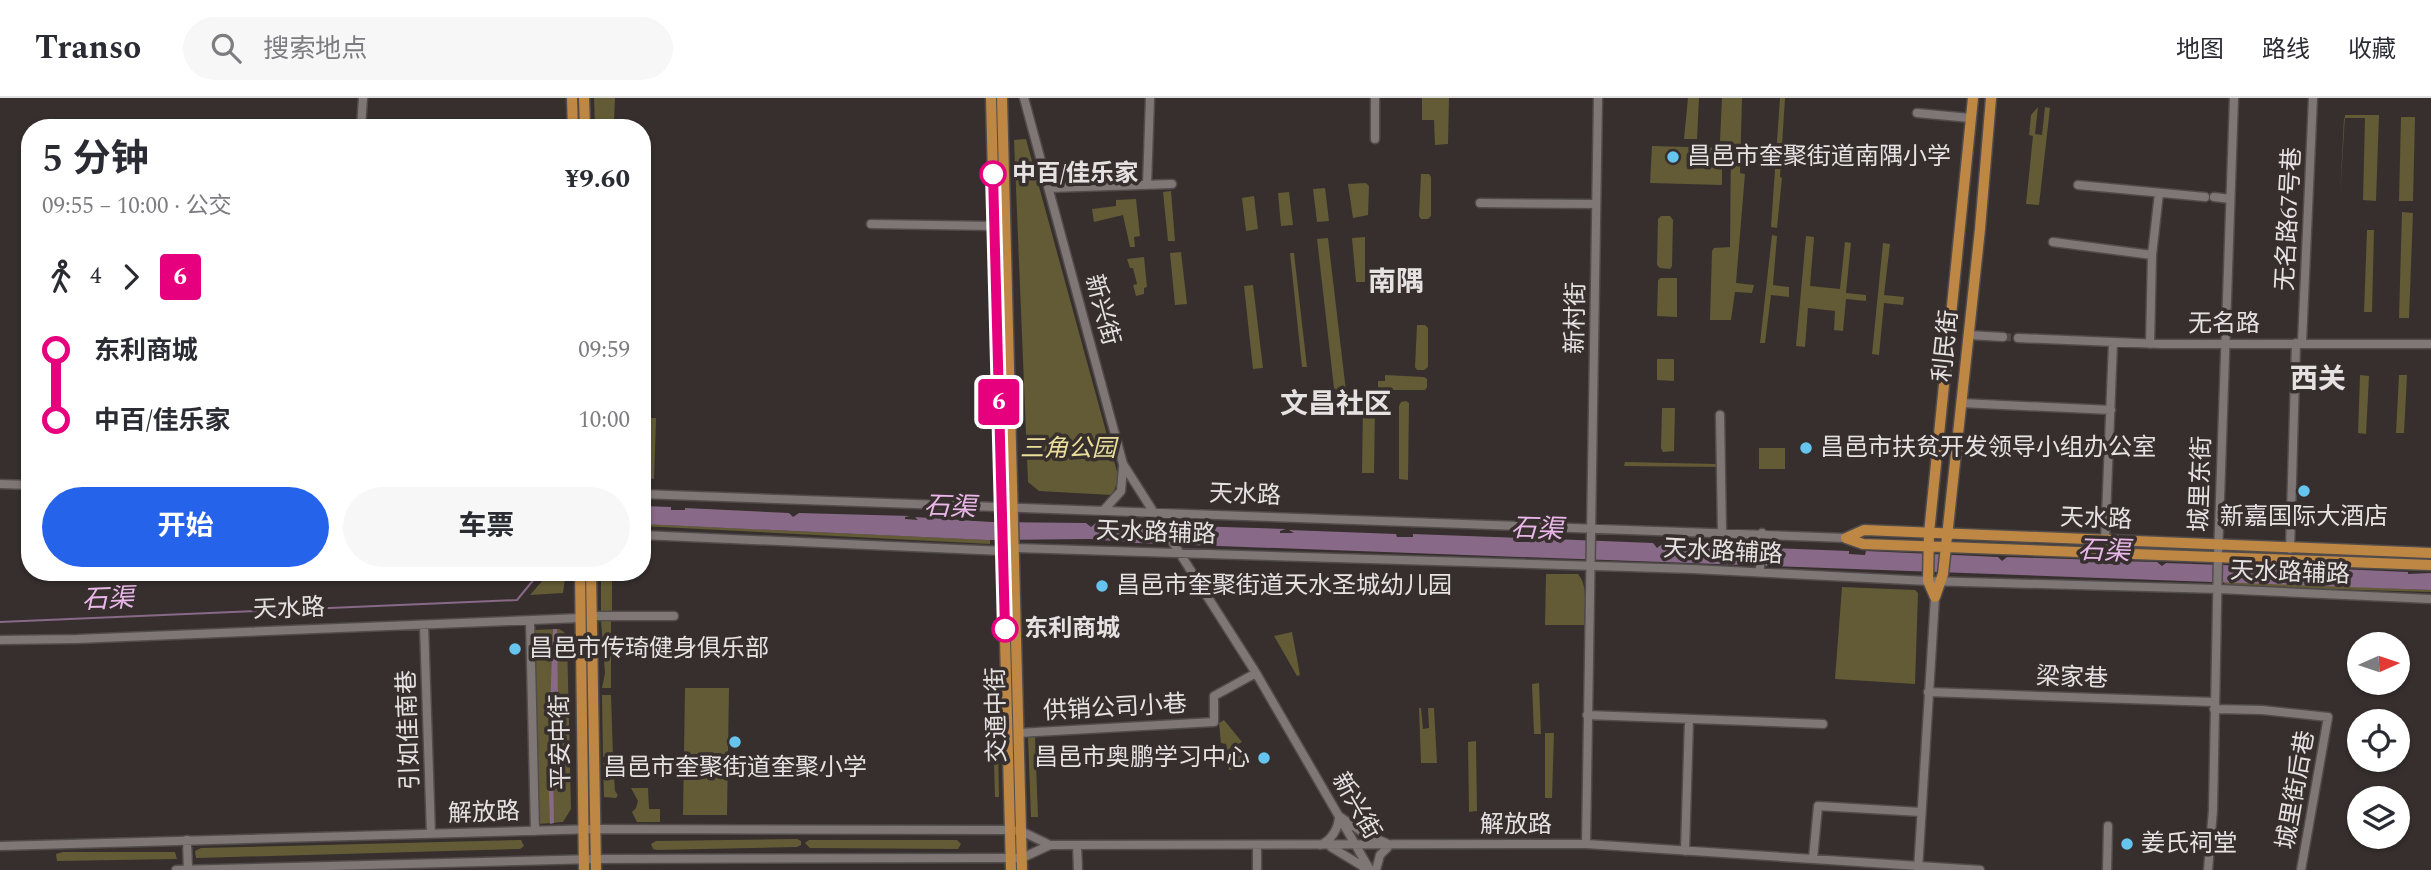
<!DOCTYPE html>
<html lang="zh">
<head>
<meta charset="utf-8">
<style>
	body { margin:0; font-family:Spectral,"Noto Sans SC",serif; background:#f7f7f7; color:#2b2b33; height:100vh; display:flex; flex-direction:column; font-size:26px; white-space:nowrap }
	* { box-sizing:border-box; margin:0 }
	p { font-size:23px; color:#7c7c81 }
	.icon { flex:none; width:38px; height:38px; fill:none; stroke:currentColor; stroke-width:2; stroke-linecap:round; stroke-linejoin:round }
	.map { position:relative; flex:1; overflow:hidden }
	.panel { position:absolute; left:21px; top:21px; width:630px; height:462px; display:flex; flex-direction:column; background:#fff; border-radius:28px; box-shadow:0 2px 5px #0004 }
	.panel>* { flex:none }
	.badge { padding:0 14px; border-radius:5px; font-size:24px; line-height:46px }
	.needle { width:46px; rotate:87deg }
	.tools { position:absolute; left:2347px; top:534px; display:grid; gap:14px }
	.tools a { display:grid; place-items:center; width:63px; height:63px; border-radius:50%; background:#fff; box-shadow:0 2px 5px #0004; font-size:35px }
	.map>.badge { position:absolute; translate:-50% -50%; box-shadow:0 0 0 4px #fff }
	.legs { display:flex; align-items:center; gap:10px; height:77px; padding:0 21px; font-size:23px }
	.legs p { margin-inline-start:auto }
	.summary { display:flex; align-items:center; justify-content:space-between; height:119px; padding:0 21px }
	h1 { font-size:38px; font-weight:700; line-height:52px }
	.cta { display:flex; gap:14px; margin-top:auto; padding:14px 21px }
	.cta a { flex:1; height:80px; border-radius:42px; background:#2563eb; color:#fff; font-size:28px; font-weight:700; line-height:80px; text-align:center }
	.cta a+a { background:#f7f7f7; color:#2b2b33 }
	ul { padding:0 21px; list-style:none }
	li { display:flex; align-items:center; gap:24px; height:70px; font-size:26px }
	li i { display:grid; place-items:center; width:10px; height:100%; margin:0 9px; background:currentColor }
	li i::after { content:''; width:18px; height:18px; margin:-9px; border:5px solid; border-radius:50%; background:#fff }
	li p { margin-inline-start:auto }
	li:first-child i { background:linear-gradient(#0000 50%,currentColor 0) }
	li:last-child i { background:linear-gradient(currentColor 50%,#0000 0) }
	header { display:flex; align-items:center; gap:42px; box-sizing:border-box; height:98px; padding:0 35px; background:#fff; border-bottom:2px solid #e1e1e2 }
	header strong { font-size:33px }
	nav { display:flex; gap:38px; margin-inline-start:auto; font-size:24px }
	.search { width:490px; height:63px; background:#f7f7f7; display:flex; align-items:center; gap:18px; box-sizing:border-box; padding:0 24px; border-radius:38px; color:#7c7c81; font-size:26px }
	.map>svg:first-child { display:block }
	.green { fill:#625b36 }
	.water { fill:#886987 }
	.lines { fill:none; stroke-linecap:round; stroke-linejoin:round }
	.stream { stroke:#886987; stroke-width:2 }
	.minor-tunnel { stroke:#504a49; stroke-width:8; stroke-dasharray:8 4; stroke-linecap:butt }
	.minor-casing { stroke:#514c4b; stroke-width:11 }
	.major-casing { stroke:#514c4b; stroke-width:13 }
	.minor { stroke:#7f7775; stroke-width:8 }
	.major { stroke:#be8743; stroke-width:10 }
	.line-1-casing { stroke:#fff; stroke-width:16 }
	.line-1 { stroke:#e6007e; stroke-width:10 }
	.poi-dot { fill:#65c5ee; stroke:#362f2e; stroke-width:2.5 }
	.stop-1-dot { fill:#fff; stroke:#e6007e; stroke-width:3.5 }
	.labels { text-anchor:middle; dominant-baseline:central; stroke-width:7; stroke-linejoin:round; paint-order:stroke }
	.poi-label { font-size:24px; fill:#e6e2e1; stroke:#362f2e; text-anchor:start }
	.stop-label { font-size:24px; font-weight:bold; fill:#e6e2e1; stroke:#362f2e; text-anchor:start }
	.street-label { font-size:24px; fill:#e6e2e1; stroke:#362f2e }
	.park-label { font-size:24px; font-style:italic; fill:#ebde9a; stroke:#362f2e }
	.water-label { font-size:26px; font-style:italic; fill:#eab7e9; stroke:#362f2e }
	.quarter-label { font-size:28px; font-weight:bold; fill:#e6e2e1; stroke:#362f2e }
</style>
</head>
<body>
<header>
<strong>Transo</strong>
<div class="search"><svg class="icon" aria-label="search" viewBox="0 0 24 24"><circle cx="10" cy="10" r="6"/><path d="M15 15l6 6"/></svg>搜索地点</div>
<nav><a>地图</a><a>路线</a><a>收藏</a></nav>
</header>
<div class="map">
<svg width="2431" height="772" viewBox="0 0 2431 772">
	<rect width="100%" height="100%" fill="#362f2e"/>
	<path class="green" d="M594 0H615L614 24 617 25V30H595Z
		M1422 0H1449L1448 46 1435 47 1434 22H1422Z
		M1688 0H1699L1697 41H1684Z
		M1722 0H1742L1740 75 1745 76 1736 185 1754 187 1752 195 1735 194 1731 222H1710L1712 153 1714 150 1730 149 1731 44 1720 43Z
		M1780 0H1785L1780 79 1782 80 1777 130 1771 129Z
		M2038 9 2035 36 2042 37 2045 9 2050 10 2039 107 2026 106 2033 38 2029 37 2031 17Z
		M2345 17H2379L2376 103 2363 102 2365 20H2344L2340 100Z
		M2401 19H2415L2413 103H2399Z
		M1026 41 1119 381 1112 397 1039 393 1028 384 1014 42Z
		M1652 48 1722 50V87L1650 85Z
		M1421 76H1429L1431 79V118L1428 121H1421L1419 118Z
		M1366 85 1369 88 1368 117 1353 120 1348 86Z
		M1325 90 1329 123 1317 124 1313 91Z
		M1171 93 1175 143H1168L1163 94Z
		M1289 94 1293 127 1281 128 1278 95Z
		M1254 98 1258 131 1246 133 1242 100Z
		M1136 101 1140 138 1134 139 1135 149H1130L1123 117 1094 124 1092 111 1116 108V102Z
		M2402 114 2413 115 2409 220H2399Z
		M1661 118H1670L1673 122 1672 168 1670 171 1660 170 1657 167 1658 121Z
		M2367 132H2374L2372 214H2364Z
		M1772 137 1777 138 1773 187 1789 189V199L1771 197 1765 245H1760Z
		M1806 138 1814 139 1810 188 1840 191 1845 144 1851 145 1846 195 1866 197V203L1846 201 1843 233 1834 232 1835 213 1808 210 1805 249 1796 248Z
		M1365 139V184H1356L1352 140Z
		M1328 140 1346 293H1338L1334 290 1317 141Z
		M1883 145 1890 146 1884 197 1904 199 1903 207 1884 205 1879 257 1872 256Z
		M1181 154 1187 206 1175 207 1170 155Z
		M1290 155H1294L1307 269H1302Z
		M1144 159 1147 189 1144 190V196L1136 198 1133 187 1137 186 1133 170H1130L1127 161Z
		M1661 180H1677V219L1657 218 1658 182Z
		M1253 187 1263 270 1253 271 1244 188Z
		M1417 227H1425L1428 230V269L1424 272H1417L1415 269Z
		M1657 261H1674V283L1657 282Z
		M1385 277 1424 279 1427 281V289L1425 292H1378V283H1385Z
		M2360 277 2369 278 2366 336 2358 335Z
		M2399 277H2407L2404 335H2396Z
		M1406 303 1409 305 1408 382 1399 381V308L1401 304Z
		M1363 310H1375L1374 375H1362Z
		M1662 310H1675L1674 353 1663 354 1661 350Z
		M642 320H656L654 381 642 380Z
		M1759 350H1785V371H1759Z
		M1625 364 1716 366V369L1624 368Z
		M642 426 990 442V446L642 428Z
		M546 474H566L563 495 530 497 543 482Z
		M601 474H612V515H601Z
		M1546 476H1578C1589 489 1584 511 1584 527H1545Z
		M2224 483 2431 492V494L2225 488Z
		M1842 489 1915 492 1918 495 1915 586 1835 581Z
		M601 522H611V590H602L605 575Z
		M559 531 564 534 567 540 571 711 563 724 539 726 534 532Z
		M1292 534 1300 577 1297 578 1274 538Z
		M1539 585 1541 636H1534L1532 586Z
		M685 590H729L727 717H683Z
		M992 593H997L999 699H995Z
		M602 597H611L613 658 603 659Z
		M1419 610H1421L1423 631 1429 630 1428 610H1434L1437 665H1421Z
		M1224 622 1242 644 1227 652 1226 646 1221 645 1219 625Z
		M1545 635H1554L1552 700H1545Z
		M1035 638 1038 719H1031L1028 640Z
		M1476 643 1477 713 1469 714 1468 644Z
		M1242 650 1251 666 1240 667V671L1229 672 1228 658Z
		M603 665H613L615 693 618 697 616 700 604 699Z
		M631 690H648L649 711H660V724H637L632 714 636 710 638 703Z
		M797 741 801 743V747L797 749 657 752 653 751 651 746 656 743Z
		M521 742 524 748 520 751 196 760 195 753 201 750Z
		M809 742H957L961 746 958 751 810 750 805 745Z
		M63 754H175L177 761 57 763 56 756Z"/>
	<path class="water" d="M642 408 671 409V412H685V410L789 415 793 419 799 415 910 418 905 419V421L918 422 915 419 991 424 1086 425 1091 429 1096 425 1286 431 1280 433V435H1294L1289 432 1396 436 1397 439H1413V436L1522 440 1517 441 1516 444H1530L1527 440 1653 445 1657 450 1662 446 1714 448 1719 453 1723 448 1849 453V456L1865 457 1866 453 1998 459 2002 463 2007 459 2099 462 2100 465 2112 466 2113 463 2157 464 2162 468 2166 465 2278 469V472L2292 473 2293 469 2408 474V476L2431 475V492L1137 445 1090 441 987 442 642 426Z
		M553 531H557L558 599 555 600 557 668H553L554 725 550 726 548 662Z"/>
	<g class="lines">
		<path class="stream" d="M2042 468H2054
			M0 524 517 502 540 474"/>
		<path class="minor-tunnel" d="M2003 239 2018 240"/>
		<g class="minor-casing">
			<path id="minor" d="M1024 0 1123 366 1256 575 1370 772
				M1917 15 1970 20
				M361 30 363 0
				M1375 41V0
				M1147 87 1150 0
				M2078 87 2205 99
				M1049 90 1172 86
				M2214 99 2230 101
				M1480 105 1596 106
				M871 126 994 128
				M2053 144 2152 157
				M1969 237 2003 239
				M2018 240 2161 246H2431
				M2302 244 2313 0
				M2150 246 2152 157 2159 95
				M1961 305 2111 312
				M1720 317 1722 434
				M0 386 30 387
				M642 396 1846 440
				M1104 412 1121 393 1123 369
				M642 437 1003 453
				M2105 443 2113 245
				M1014 450 1692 471 1928 483 2218 491 2431 501
				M2290 451 2296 245
				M1760 470 1762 435
				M592 518H674
				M530 523 535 733
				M424 527 431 736
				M0 542 77 541 580 520
				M1928 594 2214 604
				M2214 611 2262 612 2328 619 2301 772
				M1587 617 1823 626
				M1018 635 1214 624V598L1256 575
				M187 742 188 772
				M1586 746 1598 0
				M1077 747 1078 772
				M1257 747V772
				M1320 747C1331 743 1339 730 1339 718L1365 736 1386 745
				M0 748 595 731 1010 732 1021 733 1050 747
				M1331 749 1367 771
				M1685 753 1689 622
				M1813 761 1818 708 1921 714
				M176 772 596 761 1011 760H1022L1050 747 1586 746 1980 772
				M1376 772 1380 757 1389 748
				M1918 772 1935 499
				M2107 772 2108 728
				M2208 772 2213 712 2218 458 2234 0"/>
		</g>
		<g class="major-casing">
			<path id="major" d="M572 0 573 30
				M584 0 585 30
				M991 0 1011 772
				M1002 0 1022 772
				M1973 0 1929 435 1928 483 1935 499 1943 476 1980 131 1991 0
				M1846 440 1864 432 2431 455
				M1846 440 1863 446 2431 467
				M580 474 584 772
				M591 474 596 772"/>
		</g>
		<use href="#minor" class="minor"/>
		<use href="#major" class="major"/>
	</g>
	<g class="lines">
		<g class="line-1-casing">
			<path id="line-1" d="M993 76 1005 531"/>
		</g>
		<use href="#line-1" class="line-1"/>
	</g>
	<g class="poi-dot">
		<circle cx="1673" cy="59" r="7"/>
		<circle cx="1806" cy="350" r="7"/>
		<circle cx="2304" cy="393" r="7"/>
		<circle cx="1102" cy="488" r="7"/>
		<circle cx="515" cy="551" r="7"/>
		<circle cx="735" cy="644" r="7"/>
		<circle cx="1264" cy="660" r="7"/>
		<circle cx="2127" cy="746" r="7"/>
	</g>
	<g class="stop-1-dot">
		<circle cx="993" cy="76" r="12"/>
		<circle cx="1005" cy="531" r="12"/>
	</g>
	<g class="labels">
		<g class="poi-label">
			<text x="1687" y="59">昌邑市奎聚街道南隅小学</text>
			<text x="1820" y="350">昌邑市扶贫开发领导小组办公室</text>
			<text x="2304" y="419" text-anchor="middle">新嘉国际大酒店</text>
			<text x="1116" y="488">昌邑市奎聚街道天水圣城幼儿园</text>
			<text x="529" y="551">昌邑市传琦健身俱乐部</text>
			<text x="1250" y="660" text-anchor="end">昌邑市奥鹏学习中心</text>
			<text x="735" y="670" text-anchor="middle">昌邑市奎聚街道奎聚小学</text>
			<text x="2141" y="746">姜氏祠堂</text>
		</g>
		<g class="stop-label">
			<text x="1012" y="76">中百/佳乐家</text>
			<text x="1024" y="531">东利商城</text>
		</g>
		<g class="street-label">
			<text transform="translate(2289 121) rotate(-87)">无名路67号巷</text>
			<text transform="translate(1102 212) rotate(75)">新兴街</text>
			<text transform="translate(1576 220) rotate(-89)">新村街</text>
			<text x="2224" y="226">无名路</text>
			<text transform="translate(1946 248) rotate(-84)">利民街</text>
			<text transform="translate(2201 386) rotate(-88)">城里东街</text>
			<text transform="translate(1245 397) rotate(2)">天水路</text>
			<text transform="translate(2096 421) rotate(2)">天水路</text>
			<text transform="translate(1156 435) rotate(2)">天水路辅路</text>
			<text transform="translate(1723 454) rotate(3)">天水路辅路</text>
			<text transform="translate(2290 475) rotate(2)">天水路辅路</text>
			<text transform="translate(289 511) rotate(-2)">天水路</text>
			<text transform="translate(2072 580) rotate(2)">梁家巷</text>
			<text transform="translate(1115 610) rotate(-3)">供销公司小巷</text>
			<text transform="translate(997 617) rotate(-91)">交通中街</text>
			<text transform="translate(409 632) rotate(-92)">引如佳南巷</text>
			<text transform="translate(561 644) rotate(-91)">平安中街</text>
			<text transform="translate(2296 692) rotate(-80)">城里街后巷</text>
			<text transform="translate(1356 708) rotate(60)">新兴街</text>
			<text transform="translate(484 715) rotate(-2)">解放路</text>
			<text x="1516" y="727">解放路</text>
		</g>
		<g class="park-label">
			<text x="1068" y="351">三角公园</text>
		</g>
		<g class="water-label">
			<text transform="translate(950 409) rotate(2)">石渠</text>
			<text transform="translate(1537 431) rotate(2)">石渠</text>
			<text transform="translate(2104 453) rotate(2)">石渠</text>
			<text transform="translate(108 501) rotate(-2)">石渠</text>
		</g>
		<g class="quarter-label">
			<text x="1396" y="184">南隅</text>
			<text x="2318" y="281">西关</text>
			<text x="1336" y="306">文昌社区</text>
		</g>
	</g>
</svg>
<div class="tools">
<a><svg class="needle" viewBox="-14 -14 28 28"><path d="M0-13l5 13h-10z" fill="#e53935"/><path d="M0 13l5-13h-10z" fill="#7c7c81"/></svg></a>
<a><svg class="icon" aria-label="locate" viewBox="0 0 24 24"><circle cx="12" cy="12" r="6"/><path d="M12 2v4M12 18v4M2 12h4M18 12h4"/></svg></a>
<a><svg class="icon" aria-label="layers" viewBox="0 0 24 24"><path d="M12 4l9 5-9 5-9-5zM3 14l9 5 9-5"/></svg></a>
</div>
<b class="badge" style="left:999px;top:304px;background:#e6007e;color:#fff">6</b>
<section class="panel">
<div class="summary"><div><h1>5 分钟</h1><p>09:55 – 10:00 · 公交</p></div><b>¥9.60</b></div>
<div class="legs"><svg class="icon" aria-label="walk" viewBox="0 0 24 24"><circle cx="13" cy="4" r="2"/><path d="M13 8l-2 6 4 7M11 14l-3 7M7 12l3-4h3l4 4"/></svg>4<svg class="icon" aria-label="forward" viewBox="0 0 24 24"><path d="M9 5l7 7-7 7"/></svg><b class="badge" style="background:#e6007e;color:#fff">6</b></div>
<ul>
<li><i style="color:#e6007e"></i><b>东利商城</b><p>09:59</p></li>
<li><i style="color:#e6007e"></i><b>中百/佳乐家</b><p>10:00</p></li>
</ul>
<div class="cta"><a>开始</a><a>车票</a></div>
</section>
</div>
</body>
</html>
